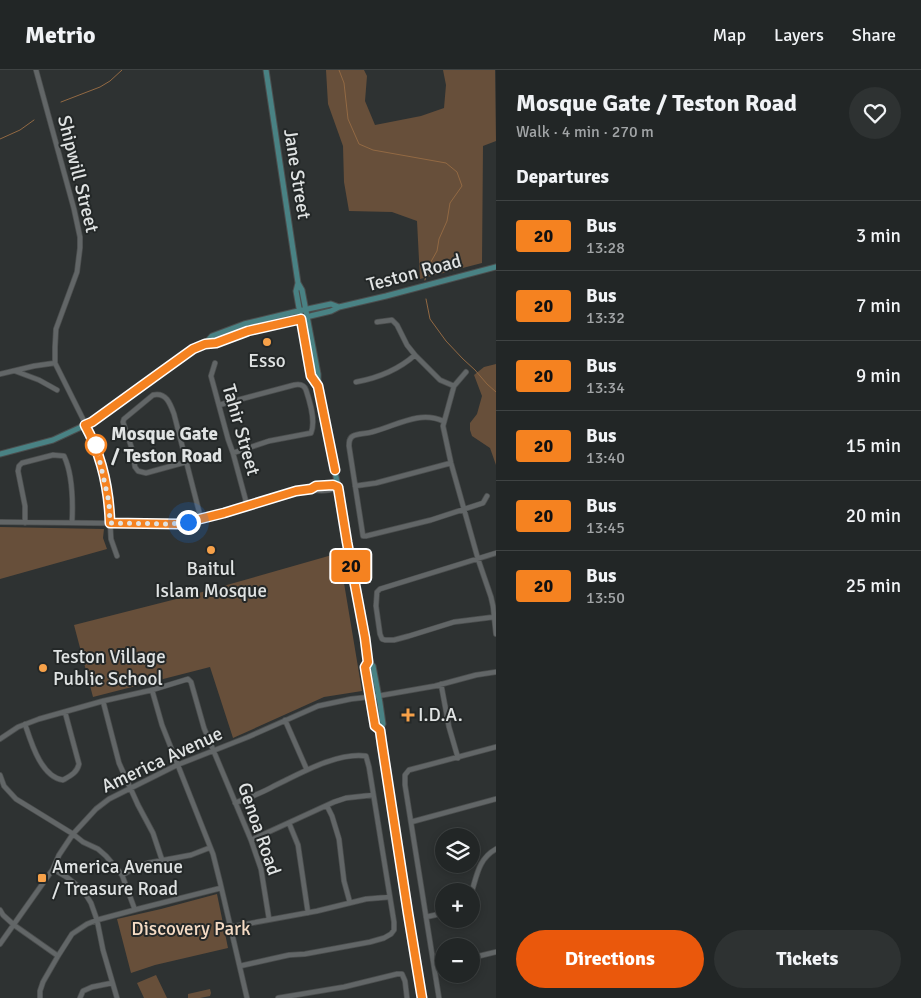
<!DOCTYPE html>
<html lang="en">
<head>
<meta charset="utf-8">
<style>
	body { margin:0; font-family:Signika,sans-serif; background:#2e3232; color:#f1f3f6; height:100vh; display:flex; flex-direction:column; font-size:19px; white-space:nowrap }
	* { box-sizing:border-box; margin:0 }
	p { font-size:16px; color:#a2a5a7 }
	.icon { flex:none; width:28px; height:28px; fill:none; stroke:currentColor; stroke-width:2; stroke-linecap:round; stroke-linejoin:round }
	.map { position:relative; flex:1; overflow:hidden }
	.drawer { display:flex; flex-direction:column; background:#222626; width:425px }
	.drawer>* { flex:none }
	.badge { padding:0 10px; border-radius:4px; font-size:18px; line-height:32px }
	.controls { position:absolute; left:435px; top:758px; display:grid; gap:10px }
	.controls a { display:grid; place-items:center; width:45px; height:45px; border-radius:50%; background:#222626; box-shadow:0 2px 8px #0003,0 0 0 1px #3f4343; font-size:25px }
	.you { position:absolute; width:25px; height:25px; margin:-12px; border:4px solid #fff; border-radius:50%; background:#1a73e8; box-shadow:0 0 0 8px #1a73e833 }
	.map>.badge { position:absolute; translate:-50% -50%; box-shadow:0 0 0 2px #fff }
	h2 { padding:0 20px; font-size:19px; line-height:45px }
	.round { display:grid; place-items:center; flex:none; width:52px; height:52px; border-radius:26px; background:#2e3232 }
	.head { display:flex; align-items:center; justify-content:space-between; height:85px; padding:0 20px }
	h1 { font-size:24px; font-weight:800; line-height:38px }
	.button { display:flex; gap:10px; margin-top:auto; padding:10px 20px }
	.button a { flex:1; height:58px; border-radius:30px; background:#ea580c; color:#fff; font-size:20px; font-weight:800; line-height:58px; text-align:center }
	.button a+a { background:#2e3232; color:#f1f3f6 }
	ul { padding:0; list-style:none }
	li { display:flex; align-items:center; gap:15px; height:70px; padding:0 20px; border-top:1px solid #3f4343 }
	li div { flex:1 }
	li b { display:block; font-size:19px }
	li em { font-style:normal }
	li .badge { min-width:55px; font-weight:700; text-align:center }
	header { display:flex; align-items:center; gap:30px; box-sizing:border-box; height:70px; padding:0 25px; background:#222626; border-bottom:1px solid #3f4343 }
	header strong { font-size:24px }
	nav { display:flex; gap:28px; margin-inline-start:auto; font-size:18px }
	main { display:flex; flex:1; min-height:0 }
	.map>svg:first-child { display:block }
	.green { fill:#674f3a }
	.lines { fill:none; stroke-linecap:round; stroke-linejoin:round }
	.stream { stroke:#926943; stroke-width:1 }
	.minor-casing { stroke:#4b4e4e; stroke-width:6 }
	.major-casing { stroke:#4b4e4e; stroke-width:7 }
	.minor { stroke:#626667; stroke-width:4.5 }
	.major { stroke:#498284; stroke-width:5 }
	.line-casing { stroke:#fff; stroke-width:11 }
	.line { stroke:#f58220; stroke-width:8 }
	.walk { stroke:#e0e3e3; stroke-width:5; stroke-dasharray:0 9 }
	.poi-dot { fill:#f7a149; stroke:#242828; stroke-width:2 }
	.stop-dot { fill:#fff; stroke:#f58220; stroke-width:2.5 }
	.labels { text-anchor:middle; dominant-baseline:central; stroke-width:4; stroke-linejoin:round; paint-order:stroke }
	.street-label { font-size:19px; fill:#e0e3e3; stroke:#242828 }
	.poi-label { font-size:19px; fill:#e0e3e3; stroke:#242828; text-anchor:start }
	.stop-label { font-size:19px; font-weight:bold; fill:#e0e3e3; stroke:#242828; text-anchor:start }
	.park-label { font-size:19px; fill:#f5dbc4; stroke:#242828 }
</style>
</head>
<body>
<header>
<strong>Metrio</strong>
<nav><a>Map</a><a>Layers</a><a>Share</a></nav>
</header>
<main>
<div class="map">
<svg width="496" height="928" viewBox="0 0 496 928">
	<rect width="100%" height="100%" fill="#2e3232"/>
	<path class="green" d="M326 0H364L367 6 365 31 375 55 421 46 444 38 446 15 443 0H495L496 71 483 76 482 193 420 209 417 151 392 142 349 141 344 112 343 76 328 34Z
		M496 294V395L490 378 472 366 470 360V353L477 344 482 326 474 305 484 297Z
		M0 457 104 459 103 468 107 479 0 509Z
		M339 483 362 621 324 627 233 668 210 597 93 627 74 555 188 526Z
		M217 824 228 878 155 895 131 903 117 849 161 839Z
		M156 905 167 928H144L137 913Z
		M210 919 211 923 210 926 200 928H188V924Z"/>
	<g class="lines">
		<path class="stream" d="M339 0 344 13 348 49 359 74 373 80 446 93 457 102 462 116 450 133 447 151 439 169 437 181 428 197 425 210
			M61 32 100 17 110 11 122 0
			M0 69 20 60 34 50
			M426 229 430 249 446 271 463 289 475 300 487 314 496 322"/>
		<g class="minor-casing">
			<path id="minor" d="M36 0 74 139 80 167V178L77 202 56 259 55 277V293L96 375 100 391 109 432 111 469 117 486
				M415 285 440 310 454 316
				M215 293 211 306 228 369 233 383 247 435
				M15 301 39 310 57 320
				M466 302 454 316 443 356 451 393 478 489 491 527 493 536 496 564
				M0 304 34 296 55 293
				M356 312C378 308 398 300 415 285L407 275 397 255 392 250 377 252
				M219 335 294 315C299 314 304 314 306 320 310 332 316 351 311 363L269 371 233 383
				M443 351C419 340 396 356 372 362 366 364 358 363 353 366 349 368 349 372 349 376L363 466H366L431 450 483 433 487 426
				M186 392 146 403 138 401 135 397 132 379 123 352 124 349 153 325C166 322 170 333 174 344L201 449
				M355 416 376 413 451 393
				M311 419C319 422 331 421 338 417
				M0 452 180 454 224 443 296 421 311 419 316 416 333 415 338 417
				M25 453V436L18 401 19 396 22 393 53 385 64 386C73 405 73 433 72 453
				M494 547 454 552 409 566 394 570H385L382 569 380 564 376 536 377 522 380 519 496 483
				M441 614 449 657 458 688
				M152 620 162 655 213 784 220 812 247 928
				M103 631 119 693 138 735 153 763 162 790
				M285 650 307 700
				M25 654C31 672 41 707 63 710 70 706 77 703 79 694L65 642
				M0 669 18 657 39 649 103 631 152 620 188 609 191 612 204 658 251 770 261 799 269 849
				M0 705 4 716 16 729 73 764 83 772 98 779 106 786 122 805 135 840
				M235 733C248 728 262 723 274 716 299 704 337 682 366 686L369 697 394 852V860L391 864 384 868 370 872 305 884 289 885 271 889 240 896
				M327 736 332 746 339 769 344 811 350 833
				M411 752 496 729
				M289 753 298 775 308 843
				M251 770 334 732 346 728 373 725
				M53 799 68 808 83 820 91 833 97 850 103 880 117 928
				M122 805 139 796 148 793 191 785 209 778
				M471 824C477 806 478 789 496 779
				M0 840 3 845 14 855 58 886
				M426 847 444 843
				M230 857 317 841 366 829 390 827
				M0 874 53 799 59 785 73 764 96 739 109 729 177 695 248 667 318 636 351 629 378 626 435 616 476 605 496 602
				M471 888 496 882
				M434 894 444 892
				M40 928V921L43 912 58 886 72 864 87 854 97 850 138 839 221 818
				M80 928 83 921 92 917 112 913
				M278 928 344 917 397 904H402L405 911 407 928
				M439 928 405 715V705L409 700 496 677"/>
		</g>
		<g class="major-casing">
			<path id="major" d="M266 0 298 213 302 220 318 304V316L338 417 347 472 365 568 368 592 365 597 375 656 380 660 382 674 408 843 422 928
				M298 213 296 221 311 306 317 316
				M206 273H216L248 261 331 241 339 237 386 226 496 197
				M0 384 53 370 92 352 183 286 205 274 212 266 244 254 294 242 331 234 339 237
				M368 592 373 596 380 633 383 654 380 660"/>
		</g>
		<use href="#minor" class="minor"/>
		<use href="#major" class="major"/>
	</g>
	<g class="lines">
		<g class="line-casing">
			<path id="line" d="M335 400 318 316 311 306 301 249 248 261 216 273 205 274 193 279 161 302 92 352 85 355C102 386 109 419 110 453L180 454 224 443 296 421 311 419 316 416 333 415 338 417 347 472 365 568 368 592 365 597 375 656 380 660 382 674 408 843 422 928"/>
		</g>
		<use href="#line" class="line"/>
		<path class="walk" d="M96 375 109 432 110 453 171 454 188 452"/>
	</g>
	<g class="poi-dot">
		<circle cx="267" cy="272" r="5"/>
		<circle cx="211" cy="480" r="5"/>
		<circle cx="43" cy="598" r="5"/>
		<path d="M405.5 637.5h5v5h5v5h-5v5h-5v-5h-5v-5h5z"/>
		<rect x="37" y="803" width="10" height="10" rx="2.5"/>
	</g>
	<circle class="stop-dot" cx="96" cy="375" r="10"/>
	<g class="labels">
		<g class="street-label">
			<text transform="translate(78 104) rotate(76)">Shipwill Street</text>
			<text transform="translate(297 104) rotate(81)">Jane Street</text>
			<text transform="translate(414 203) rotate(-15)">Teston Road</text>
			<text transform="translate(241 360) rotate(74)">Tahir Street</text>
			<text transform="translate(162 690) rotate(-25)">America Avenue</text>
			<text transform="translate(259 759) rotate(71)">Genoa Road</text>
		</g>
		<g class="poi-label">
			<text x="267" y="291" text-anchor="middle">Esso</text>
			<text x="211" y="499" text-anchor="middle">Baitul<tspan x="211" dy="22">Islam Mosque</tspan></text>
			<text x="53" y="587">Teston Village<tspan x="53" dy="22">Public School</tspan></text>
			<text x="418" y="645">I.D.A.</text>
			<text x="52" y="797">America Avenue<tspan x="52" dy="22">/ Treasure Road</tspan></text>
		</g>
		<g class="stop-label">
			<text x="111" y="364">Mosque Gate<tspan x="111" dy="22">/ Teston Road</tspan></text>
		</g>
		<g class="park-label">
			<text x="191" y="859">Discovery Park</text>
		</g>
	</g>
</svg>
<div class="controls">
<a><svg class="icon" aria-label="layers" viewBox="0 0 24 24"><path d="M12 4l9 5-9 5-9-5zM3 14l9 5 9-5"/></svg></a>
<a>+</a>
<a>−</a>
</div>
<div class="you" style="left:188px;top:452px"></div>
<b class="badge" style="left:351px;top:496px;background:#f58220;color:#111">20</b>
</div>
<section class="drawer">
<div class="head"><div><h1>Mosque Gate / Teston Road</h1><p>Walk · 4 min · 270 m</p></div><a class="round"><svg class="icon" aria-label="heart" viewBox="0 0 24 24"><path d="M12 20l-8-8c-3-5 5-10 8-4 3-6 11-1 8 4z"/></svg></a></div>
<h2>Departures</h2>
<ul>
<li><span class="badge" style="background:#f58220;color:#111">20</span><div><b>Bus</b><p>13:28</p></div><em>3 min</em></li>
<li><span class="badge" style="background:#f58220;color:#111">20</span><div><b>Bus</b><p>13:32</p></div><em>7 min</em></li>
<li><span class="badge" style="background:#f58220;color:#111">20</span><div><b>Bus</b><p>13:34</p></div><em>9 min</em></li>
<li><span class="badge" style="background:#f58220;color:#111">20</span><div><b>Bus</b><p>13:40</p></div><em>15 min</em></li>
<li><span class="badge" style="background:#f58220;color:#111">20</span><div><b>Bus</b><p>13:45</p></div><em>20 min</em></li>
<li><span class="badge" style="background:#f58220;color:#111">20</span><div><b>Bus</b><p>13:50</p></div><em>25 min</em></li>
</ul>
<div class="button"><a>Directions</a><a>Tickets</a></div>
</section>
</main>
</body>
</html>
